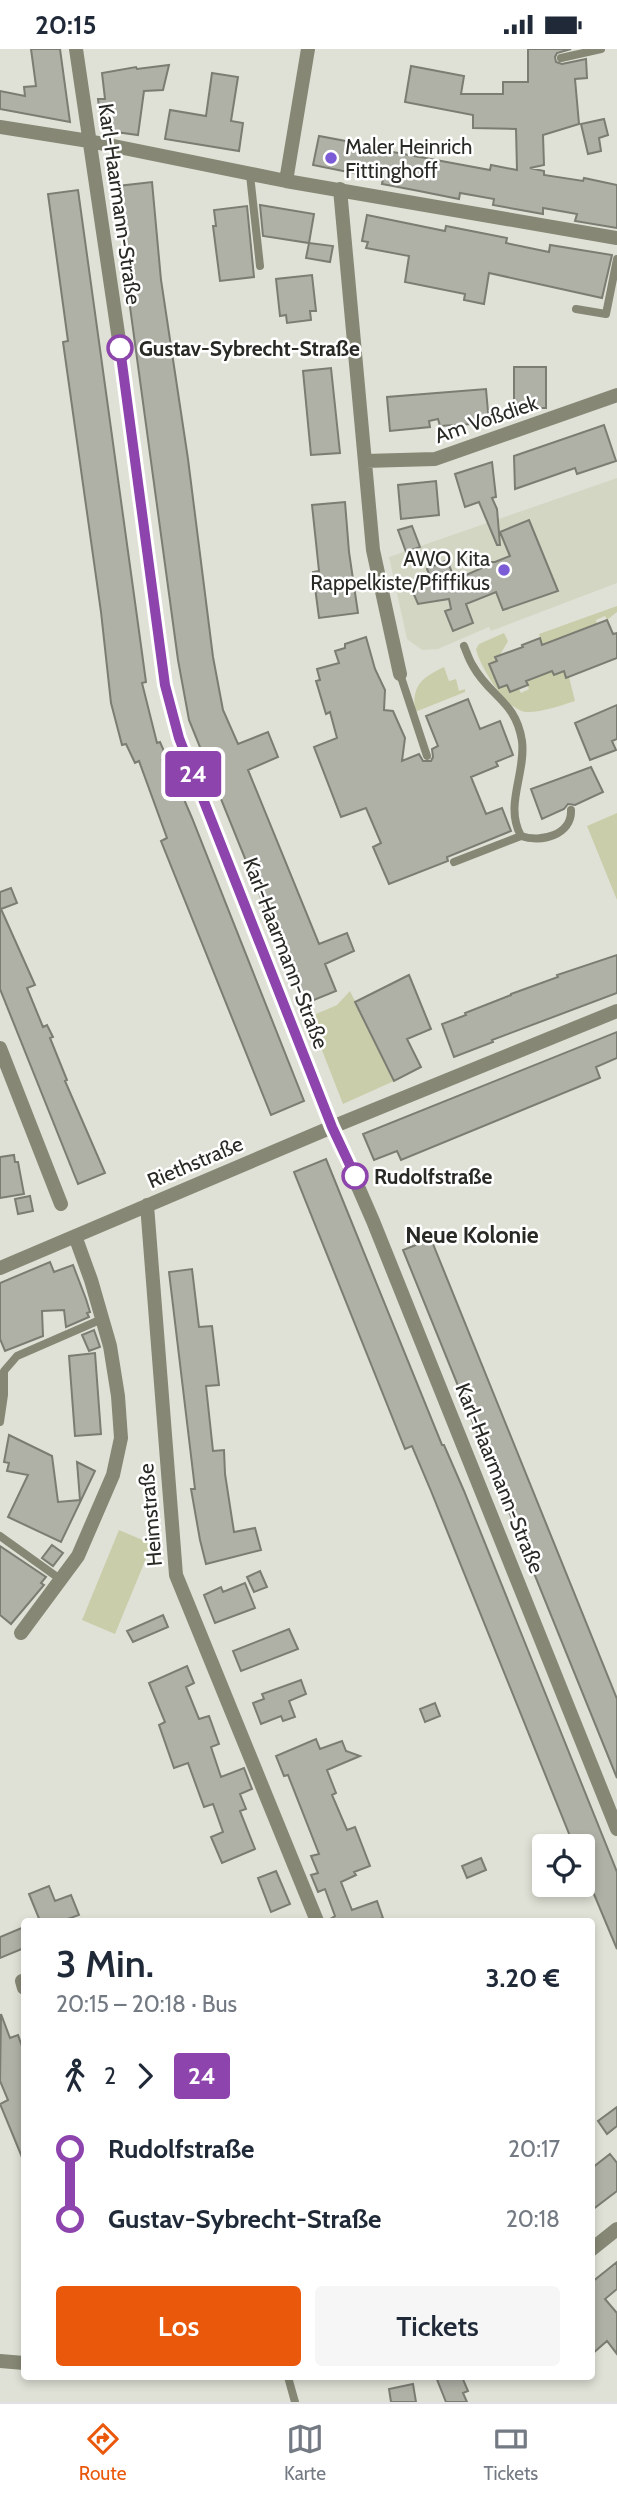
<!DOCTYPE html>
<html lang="de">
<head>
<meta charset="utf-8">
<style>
	body { margin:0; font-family:Cabin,sans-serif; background:#f6f6f7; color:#1f2937; height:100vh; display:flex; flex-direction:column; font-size:26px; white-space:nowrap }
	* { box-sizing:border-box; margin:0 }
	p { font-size:23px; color:#747a83 }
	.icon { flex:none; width:38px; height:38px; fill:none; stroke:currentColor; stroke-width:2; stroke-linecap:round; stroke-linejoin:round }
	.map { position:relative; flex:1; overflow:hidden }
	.details { position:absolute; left:21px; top:1869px; width:574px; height:462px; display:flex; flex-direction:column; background:#fff; border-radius:7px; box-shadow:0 4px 10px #0003 }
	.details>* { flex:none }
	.badge { padding:0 14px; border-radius:5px; font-size:24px; line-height:46px }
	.controls { position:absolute; left:532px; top:1785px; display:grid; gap:14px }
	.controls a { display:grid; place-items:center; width:63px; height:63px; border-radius:7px; background:#fff; box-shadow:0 4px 10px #0003; font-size:35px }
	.map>.badge { position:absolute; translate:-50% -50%; box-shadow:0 0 0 4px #fff }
	.legs { display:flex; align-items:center; gap:10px; height:77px; padding:0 35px; font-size:23px }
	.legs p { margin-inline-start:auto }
	.headline { display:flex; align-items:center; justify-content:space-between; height:119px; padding:0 35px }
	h1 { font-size:38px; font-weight:600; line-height:52px }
	.button { display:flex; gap:14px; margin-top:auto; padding:14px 35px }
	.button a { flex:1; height:80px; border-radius:7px; background:#ea580c; color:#fff; font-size:28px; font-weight:600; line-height:80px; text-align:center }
	.button a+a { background:#f6f6f7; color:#1f2937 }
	ul { padding:0 35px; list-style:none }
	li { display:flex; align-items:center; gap:24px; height:70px; font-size:26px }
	li i { display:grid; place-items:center; width:10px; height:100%; margin:0 9px; background:currentColor }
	li i::after { content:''; width:18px; height:18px; margin:-9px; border:5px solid; border-radius:50%; background:#fff }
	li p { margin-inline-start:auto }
	li:first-child i { background:linear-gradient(#0000 50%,currentColor 0) }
	li:last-child i { background:linear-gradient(currentColor 50%,#0000 0) }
	.status { display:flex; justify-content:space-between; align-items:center; height:49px; padding:0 35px; background:#fff; direction:ltr }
	.status svg { height:19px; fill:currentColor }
	.tab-bar { display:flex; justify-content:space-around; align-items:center; height:98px; border-top:2px solid #e0e1e3; background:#fff; font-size:19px; color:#747a83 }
	.tab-bar a { display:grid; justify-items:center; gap:4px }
	.tab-bar .selected { color:#ea580c }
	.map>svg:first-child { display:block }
	.built { fill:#d4d6c4 }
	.green { fill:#cacdaa }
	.building { fill:#afb0a6; stroke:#7b7c72; stroke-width:2 }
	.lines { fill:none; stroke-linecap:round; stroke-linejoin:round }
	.service { stroke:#868875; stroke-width:8 }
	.minor { stroke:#868875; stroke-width:14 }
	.line-1-casing { stroke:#fff; stroke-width:16 }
	.line-1 { stroke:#8e44ad; stroke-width:10 }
	.poi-dot { fill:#7c5bd6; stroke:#fff; stroke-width:2.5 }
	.stop-1-dot { fill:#fff; stroke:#8e44ad; stroke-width:3.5 }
	.labels { text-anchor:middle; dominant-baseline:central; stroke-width:5; stroke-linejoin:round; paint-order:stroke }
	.poi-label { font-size:21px; fill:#292925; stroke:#fff; text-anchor:start }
	.street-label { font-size:21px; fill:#292925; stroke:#fff }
	.stop-label { font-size:21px; font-weight:bold; fill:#292925; stroke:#fff; text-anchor:start }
	.neighbourhood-label { font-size:23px; font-weight:bold; fill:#292925; stroke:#fff }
</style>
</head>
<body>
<div class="status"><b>20:15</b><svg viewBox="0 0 49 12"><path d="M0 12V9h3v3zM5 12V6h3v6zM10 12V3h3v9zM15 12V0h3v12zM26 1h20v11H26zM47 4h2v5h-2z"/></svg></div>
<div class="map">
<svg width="617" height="2353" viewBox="0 0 617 2353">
	<rect width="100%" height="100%" fill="#e0e1d6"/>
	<path class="built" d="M617 429V534L491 582 489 578 438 600 422 601 407 590 389 508Z"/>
	<path class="green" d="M617 557V563L607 571 605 567 596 571 597 575 553 592 543 599 539 585Z
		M504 584 508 592 500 606 496 608 497 612 490 616 499 639 507 636 510 643 519 640 521 644 529 640 526 632 552 622 554 626 564 622 566 629 569 628 575 652C563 656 539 664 526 663 506 661 480 618 476 600L479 595Z
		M444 618 449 632 456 630 459 642 465 640V643L415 663C412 636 421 629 444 618Z
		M617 764V851L587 777Z
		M350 942 394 1032 343 1055 309 968 337 956Z
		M119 1481 152 1495 115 1585 82 1571Z"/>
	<path class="building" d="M31 0H60L70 73 0 60V42L25 47 24 38 36 37Z
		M528 0H571L557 4 555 8 556 13 562 15 586 10 587 29 575 30 579 75 543 86 544 116 530 119 544 122V126L583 132 584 129 617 136V179L575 172 577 165 543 159V165L493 156 494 150 460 144 459 150 419 142 382 135 383 130 313 116 319 87 383 99 382 101 490 121 491 116 517 121 516 80 473 79V66L405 53 411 17 464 27 461 45H503V33H528Z
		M169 16 163 41 144 42 138 86 102 81 98 50H105L102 24 136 18 137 20Z
		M212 24 238 28 231 72 243 74 239 102 165 90 170 61 206 67Z
		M604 70 608 86 599 89 601 102 588 105 581 75Z
		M152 133 161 231 188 410 213 608 223 661 238 695 268 683 278 708 248 721 319 895 347 884 354 902 325 915 336 942 304 955 189 671 178 611 125 221H128L118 137Z
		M78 141 139 582 146 633 142 634 157 694 160 693 167 709 162 711 172 736 177 734 192 769 304 1052 271 1066 161 792 167 789 139 712 135 714 126 695 122 696 111 654 101 563 63 293 68 292 48 145Z
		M260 156 314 165 309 194 263 187Z
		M247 157 254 228 220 232 213 177H216L214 161Z
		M367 166 445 182 446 177 507 189 506 194 549 203 550 196 612 206 602 249 489 224 484 255 464 251 465 245 405 233 409 207 366 199 368 193 362 192Z
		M309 194 333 197 330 213 306 209Z
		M312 226 316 262H310L311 271 287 274 286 266 280 267 276 230Z
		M514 318H546V359H514Z
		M331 319 340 404 311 406 303 322Z
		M486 340 489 374 440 377 438 370 429 372 430 378 390 382 387 348Z
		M604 376 616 412 577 425 575 419 515 440 514 407Z
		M492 413 496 448 492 449 497 460 500 496H497L479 453 465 458 455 425Z
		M436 432 439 466 401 470 398 436Z
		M345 453 349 503 358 564 319 569 313 523 319 522 312 456Z
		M529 471 558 542 503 561 496 543 466 555 473 574 453 582 445 562 451 560 449 550 418 555 412 541 432 532 427 520 447 511 455 531 482 519 486 513H495L510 507 500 483Z
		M412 477 420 498 406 503 398 481Z
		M607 571 613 585 617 584V609L566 629 564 622 554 626 552 622 526 632 528 636 510 643 507 636 499 639 489 615 497 612 495 608 523 598 522 596 540 589 542 596Z
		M366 588 375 620 385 641 384 661 393 662 405 689 402 712 419 705 423 712H431L433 708 432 700 438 697 426 667 468 650 480 680 500 672 513 706 496 713 498 717 471 728 486 765 502 759 511 782 447 808 448 812 389 835 373 798 381 794 366 759 341 768 314 698 337 689 330 663 326 665 316 632 320 631 317 620 339 614 335 602 345 599V595Z
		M617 656V690L612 692 616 701 590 711 575 674Z
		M591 718 603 743 575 756 568 755 564 760 542 770 531 740Z
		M11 839 17 854 1 860 35 936 27 939 43 978 47 976 53 988 50 989 67 1031 65 1032 105 1124 78 1135 0 940V843Z
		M617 906V944L492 991 493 993 454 1008 442 975 466 966 465 964 511 946V945L558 928 557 926Z
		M409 926 431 980 407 990 421 1018 394 1032 355 953Z
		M617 983V1009L596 1018 600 1029 401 1111 397 1102 374 1111 363 1085Z
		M14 1106 15 1113H18L24 1145 0 1149V1108Z
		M326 1110 442 1396H444L464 1442 617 1823V1900L583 1819V1797H574L431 1442 412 1397 405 1400 294 1123Z
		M30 1147 33 1162 18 1165 15 1150Z
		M431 1190 617 1650V1729L403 1201Z
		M50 1213 54 1223 73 1216 86 1250 90 1263 87 1264 89 1268 66 1278 64 1261 42 1262 43 1287 5 1302 0 1290V1234Z
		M192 1220 199 1278 212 1277 219 1336 206 1337 213 1402 224 1401 225 1425 234 1483 255 1479 261 1501 206 1515 200 1491 191 1440H195L169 1223Z
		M94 1281 100 1298 89 1302 82 1286Z
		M95 1304 101 1385 75 1387 69 1307Z
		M9 1386 52 1407 58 1453 80 1451 77 1413 95 1422 61 1493 8 1468 28 1426 7 1422 9 1414 4 1413Z
		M52 1496 63 1504 53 1517 42 1509Z
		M0 1497 46 1528 41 1534 44 1536 11 1575 0 1566Z
		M260 1522 267 1538 254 1543 247 1528Z
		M245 1534 255 1559 215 1574 204 1546 221 1538 223 1543Z
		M163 1566 168 1578 133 1593 127 1582Z
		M289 1580 298 1600 241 1622 233 1602Z
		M187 1617 194 1634 186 1638 199 1670 209 1667 219 1695 211 1698 221 1728 244 1719 252 1740 240 1745 246 1760 240 1762 255 1800 222 1814 211 1788 223 1783 213 1755 204 1758 188 1714 174 1719 159 1676 165 1673 149 1634Z
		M301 1631 306 1645 289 1652 295 1668 283 1672 281 1667 261 1675 253 1654 264 1650 262 1645Z
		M435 1654 440 1667 425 1673 420 1660Z
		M316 1690 320 1700 342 1692 346 1702 360 1707 327 1721 336 1744 332 1746 347 1781 355 1778 370 1817 354 1823 356 1826 341 1833 352 1861 377 1852 383 1869 374 1872H327L335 1867 325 1840 318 1843 311 1826 318 1824 311 1807 319 1805 288 1726 284 1727 276 1707Z
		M481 1809 486 1821 467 1829 462 1817Z
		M276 1822 290 1855 271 1863 258 1829Z
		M49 1837 55 1852 71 1846 79 1866 62 1872H40L29 1845Z
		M24 1878V1899L0 1909V1888Z
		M1 1965 10 1989 18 1986 24 2003V2113L0 2055 8 2051 0 2032Z
		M617 2058V2077L607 2085 598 2072Z
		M610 2105 617 2114V2142L592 2161V2119Z
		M617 2213V2240L605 2250 617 2264V2305L607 2292 592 2305V2233Z
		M436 2328H462L468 2342 463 2344 467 2353H446Z
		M413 2335 416 2353H391L389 2340Z"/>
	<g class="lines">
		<path class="service" d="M561 9 601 0
			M250 126 260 217
			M576 260 606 265 617 210
			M464 597C467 604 469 611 473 617 490 648 516 652 522 692 526 725 504 756 521 787 541 794 572 786 571 761
			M400 625 427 707
			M454 813 521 787
			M0 1373 4 1346V1322L17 1307 102 1270
			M0 1487 60 1530
			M288 2328 295 2353"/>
		<path class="minor" d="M76 0 120 298 165 636 179 689 332 1078 373 1172 617 1780
			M0 78 89 92 286 132 617 189
			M286 132 308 0
			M340 140 373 501 400 625
			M365 412 435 410 617 346
			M0 999 61 1155
			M147 1156 176 1526 317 1872
			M0 1219 332 1078 617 962
			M21 1584 78 1507 113 1426 121 1389 118 1347 110 1297 91 1231 75 1187
			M22 1932 24 1939
			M592 2200 617 2180
			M0 2312 24 2314"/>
	</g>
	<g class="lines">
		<g class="line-1-casing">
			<path id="line-1" d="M120 299 165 636 179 689 332 1078 355 1127"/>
		</g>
		<use href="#line-1" class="line-1"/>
	</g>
	<g class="poi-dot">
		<circle cx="331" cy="109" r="7"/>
		<circle cx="504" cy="521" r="7"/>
	</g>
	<g class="stop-1-dot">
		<circle cx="120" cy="299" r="12"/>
		<circle cx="355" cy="1127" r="12"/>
	</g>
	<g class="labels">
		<g class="poi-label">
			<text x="345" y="97">Maler Heinrich<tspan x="345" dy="24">Fittinghoff</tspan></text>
			<text x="490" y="509" text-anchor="end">AWO Kita<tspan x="490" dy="24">Rappelkiste/Pfiffikus</tspan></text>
		</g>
		<g class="street-label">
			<text transform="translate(120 155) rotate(82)">Karl-Haarmann-Straße</text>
			<text transform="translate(486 370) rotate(-19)">Am Voßdiek</text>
			<text transform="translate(286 904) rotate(69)">Karl-Haarmann-Straße</text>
			<text transform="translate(195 1113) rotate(-23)">Riethstraße</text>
			<text transform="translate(500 1429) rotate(68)">Karl-Haarmann-Straße</text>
			<text transform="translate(150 1466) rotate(-95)">Heimstraße</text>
		</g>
		<g class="stop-label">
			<text x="139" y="299">Gustav-Sybrecht-Straße</text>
			<text x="374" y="1127">Rudolfstraße</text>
		</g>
		<g class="neighbourhood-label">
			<text x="472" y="1186">Neue Kolonie</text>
		</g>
	</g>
</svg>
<div class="controls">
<a><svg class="icon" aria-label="locate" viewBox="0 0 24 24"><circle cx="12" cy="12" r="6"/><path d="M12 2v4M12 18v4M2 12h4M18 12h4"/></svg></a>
</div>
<b class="badge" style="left:193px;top:725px;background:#8e44ad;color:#fff">24</b>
<section class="details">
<div class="headline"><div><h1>3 Min.</h1><p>20:15 – 20:18 · Bus</p></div><b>3.20 €</b></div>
<div class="legs"><svg class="icon" aria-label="walk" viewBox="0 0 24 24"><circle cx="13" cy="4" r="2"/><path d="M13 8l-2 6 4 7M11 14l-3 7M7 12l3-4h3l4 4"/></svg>2<svg class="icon" aria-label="forward" viewBox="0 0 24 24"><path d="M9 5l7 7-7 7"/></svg><b class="badge" style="background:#8e44ad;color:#fff">24</b></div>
<ul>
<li><i style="color:#8e44ad"></i><b>Rudolfstraße</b><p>20:17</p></li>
<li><i style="color:#8e44ad"></i><b>Gustav-Sybrecht-Straße</b><p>20:18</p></li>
</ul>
<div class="button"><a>Los</a><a>Tickets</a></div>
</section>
</div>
<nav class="tab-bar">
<a class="selected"><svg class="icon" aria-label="directions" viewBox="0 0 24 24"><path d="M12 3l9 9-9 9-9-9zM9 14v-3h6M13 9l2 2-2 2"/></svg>Route</a>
<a><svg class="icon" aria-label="map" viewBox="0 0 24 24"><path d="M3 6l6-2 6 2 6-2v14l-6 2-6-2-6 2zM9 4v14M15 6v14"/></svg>Karte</a>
<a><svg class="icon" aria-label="tickets" viewBox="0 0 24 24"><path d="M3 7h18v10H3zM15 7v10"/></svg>Tickets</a>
</nav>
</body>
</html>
